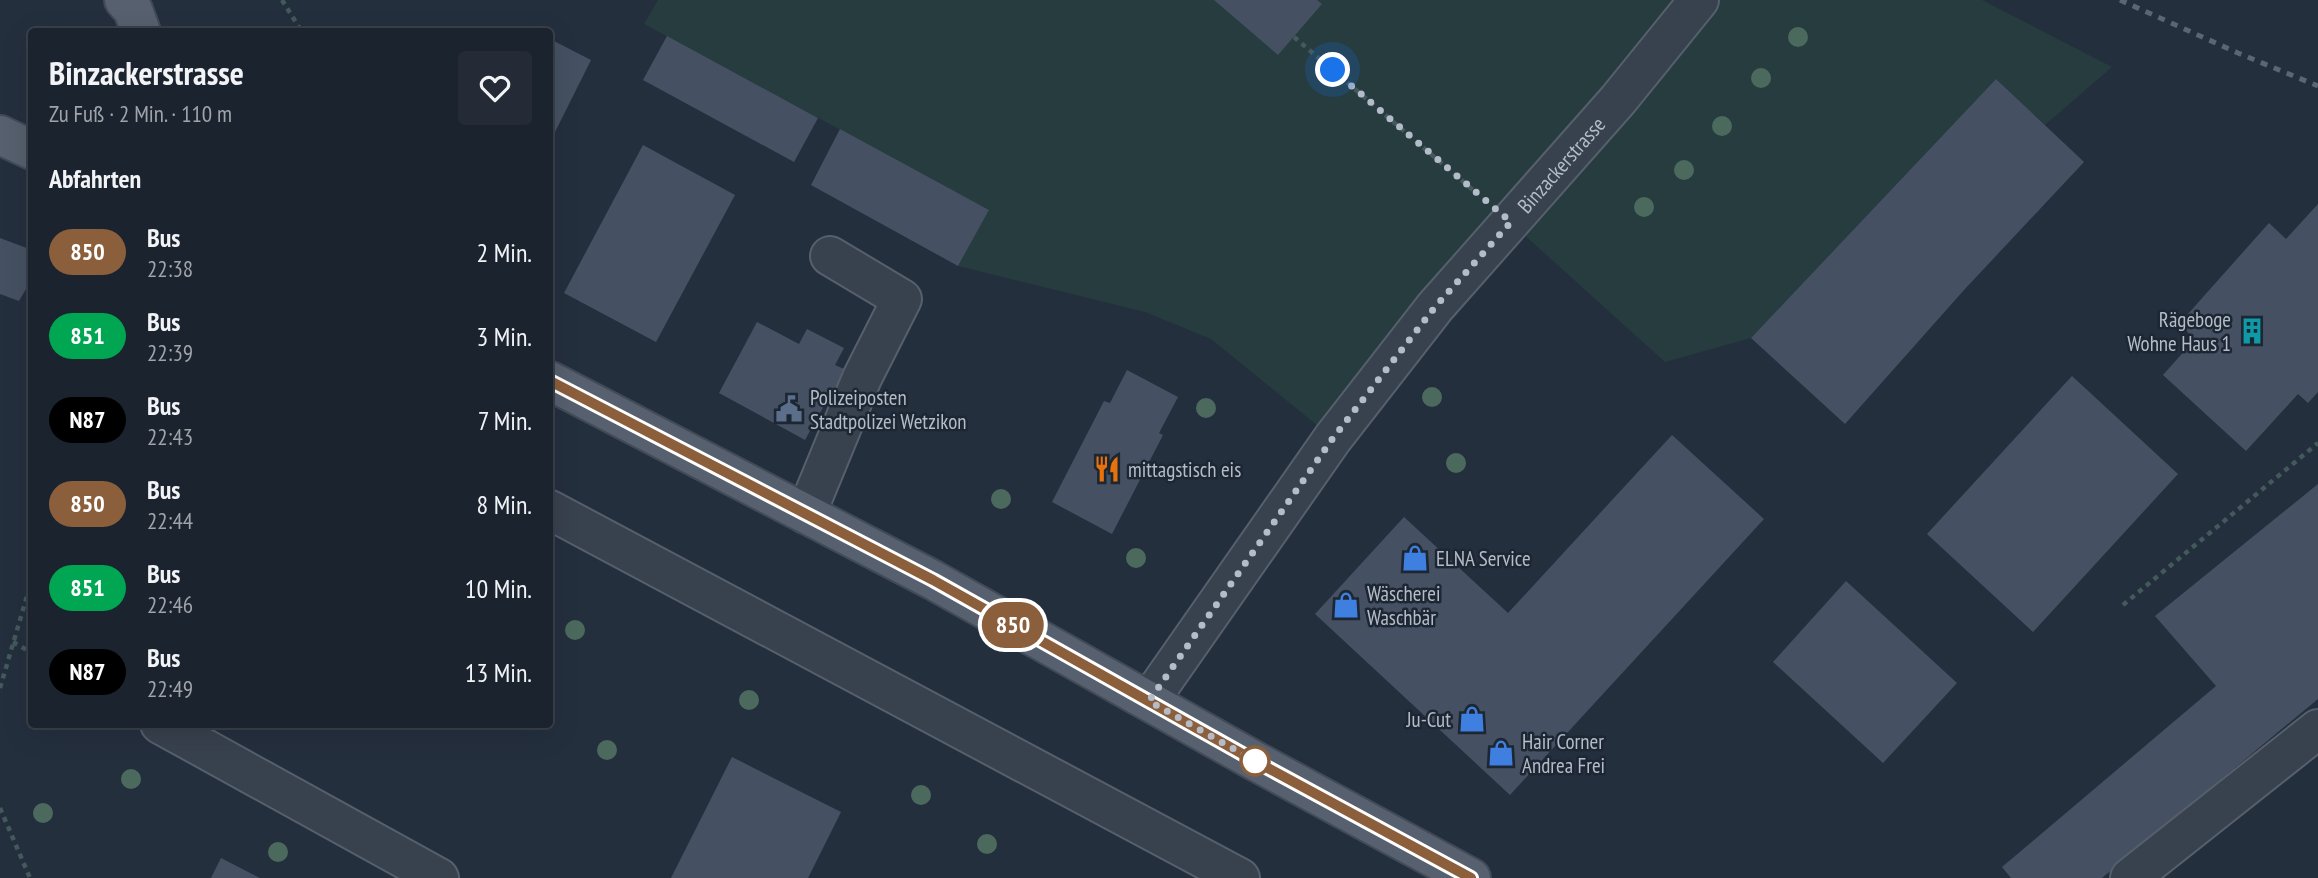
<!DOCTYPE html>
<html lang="de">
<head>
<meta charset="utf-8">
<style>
	body { margin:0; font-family:"PT Sans Narrow",sans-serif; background:#242b36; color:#f1f3f6; height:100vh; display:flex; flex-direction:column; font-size:26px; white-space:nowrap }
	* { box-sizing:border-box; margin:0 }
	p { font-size:23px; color:#a0a4aa }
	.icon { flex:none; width:38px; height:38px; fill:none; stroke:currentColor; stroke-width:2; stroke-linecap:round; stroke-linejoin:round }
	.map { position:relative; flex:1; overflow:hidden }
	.side { position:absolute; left:28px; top:28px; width:525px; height:700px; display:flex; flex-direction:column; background:#1b232e; border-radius:7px; box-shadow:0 7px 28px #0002,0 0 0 2px #39404a }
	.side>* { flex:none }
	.badge { padding:0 14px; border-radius:23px; font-size:24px; line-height:46px }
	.you { position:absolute; width:35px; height:35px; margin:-18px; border:5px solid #fff; border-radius:50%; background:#1a73e8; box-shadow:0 0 0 10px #1a73e833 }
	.map>.badge { position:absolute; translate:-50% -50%; box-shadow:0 0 0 4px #fff }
	h2 { padding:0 21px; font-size:26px; line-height:63px }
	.round { display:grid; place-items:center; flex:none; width:74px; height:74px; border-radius:7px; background:#242b36 }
	.overview { display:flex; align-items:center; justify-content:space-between; height:119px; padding:0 21px }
	h1 { font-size:33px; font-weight:600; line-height:52px }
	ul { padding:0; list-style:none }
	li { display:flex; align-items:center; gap:21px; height:84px; padding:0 21px }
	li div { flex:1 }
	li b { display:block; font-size:26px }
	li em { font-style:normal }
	li .badge { min-width:77px; font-weight:700; text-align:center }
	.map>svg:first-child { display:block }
	.green { fill:#263c3f }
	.building { fill:#455162 }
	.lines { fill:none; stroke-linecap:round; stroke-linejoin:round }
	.minor-casing { stroke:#565f6c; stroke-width:42 }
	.major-casing { stroke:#414a57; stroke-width:42 }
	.path { stroke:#44595c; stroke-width:4.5; stroke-dasharray:5 5; stroke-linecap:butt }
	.minor { stroke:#38414e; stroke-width:38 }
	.major { stroke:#56606e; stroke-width:38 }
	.rail { stroke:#5a6575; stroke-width:5; stroke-dasharray:7 7; stroke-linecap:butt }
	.tree { fill:#4b6a5d }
	.line-casing { stroke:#fff; stroke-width:16 }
	.line { stroke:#8b5e3c; stroke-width:10 }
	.walk { stroke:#b4bcc9; stroke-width:7; stroke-dasharray:0 12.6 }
	.stop-dot { fill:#fff; stroke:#8b5e3c; stroke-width:3.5 }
	.labels { text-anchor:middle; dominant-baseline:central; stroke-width:5; stroke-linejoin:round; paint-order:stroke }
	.street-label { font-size:21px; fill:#b4bcc9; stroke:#1d2633 }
	.poi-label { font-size:21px; fill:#b4bcc9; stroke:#1d2633; text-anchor:start }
</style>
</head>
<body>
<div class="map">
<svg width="2318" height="878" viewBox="0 0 2318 878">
	<rect width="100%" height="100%" fill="#242f3e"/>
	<path class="green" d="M658 0H1982L2112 67 2045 125 1996 79 1751 338 1665 362 1511 223 1333 438 1211 339 1145 312 958 266 989 210 644 24Z"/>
	<path class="building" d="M1214 0H1317L1322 4 1278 55Z
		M667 36 818 118 794 162 643 80Z
		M550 39 591 60 550 142Z
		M1996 79 2084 162 1964 290 1845 424 1751 338Z
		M840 129 989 210 958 266 811 185Z
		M643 145 735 195 656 342 564 293Z
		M2318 204V392L2308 403 2298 394 2246 451 2163 375 2195 339 2179 324 2269 223 2286 239Z
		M0 238 32 250V279L19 301 0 294Z
		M757 322 799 344 807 329 844 348 835 365 844 369 841 373 852 379 837 405 827 400 805 440 719 393Z
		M1127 370 1178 397 1159 433 1163 435 1112 534 1052 502 1104 401 1110 403Z
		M2072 376 2178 474 2033 632 1927 534Z
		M1672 435 1764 519 1510 795 1315 614 1404 517 1508 613Z
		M2318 484V699L2102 878H2011L2002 867 2216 686 2155 616Z
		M1846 581 1957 683 1883 763 1773 662Z
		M732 757 841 812 808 878H671Z
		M221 858 260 878H211Z"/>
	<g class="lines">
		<g class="minor-casing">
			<g id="minor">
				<path d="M550 510 1240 878"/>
				<path d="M806 514 862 378 902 299 830 256"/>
				<path id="s1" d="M1149 701 1333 438 1435 307 1618 100 1699 0"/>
				<path d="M160 724 439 878"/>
				<path d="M2130 878 2318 729"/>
			</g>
		</g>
		<g class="major-casing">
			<path id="major" d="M124 0 133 10 141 32
				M0 135 32 150
				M550 381 933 580 1255 761 1471 878"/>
		</g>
		<path class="path" d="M282 0 302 32
			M1294 37 1473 190
			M2123 605 2318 443
			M13 642 32 653
			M0 688 32 579
			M0 808 30 878"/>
		<use href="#minor" class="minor"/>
		<use href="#major" class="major"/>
		<path class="rail" d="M2120 0 2238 53 2318 86"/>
	</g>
	<g class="tree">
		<circle cx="1798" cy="37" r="10"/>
		<circle cx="1761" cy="78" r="10"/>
		<circle cx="1722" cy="126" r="10"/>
		<circle cx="1684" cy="170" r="10"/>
		<circle cx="1644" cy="207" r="10"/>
		<circle cx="1432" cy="397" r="10"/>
		<circle cx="1206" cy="408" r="10"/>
		<circle cx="1456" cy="463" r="10"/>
		<circle cx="1001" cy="499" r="10"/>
		<circle cx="1136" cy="558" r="10"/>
		<circle cx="575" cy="630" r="10"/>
		<circle cx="749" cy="700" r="10"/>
		<circle cx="607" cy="750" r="10"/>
		<circle cx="131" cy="779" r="10"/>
		<circle cx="921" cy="795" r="10"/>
		<circle cx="43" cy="813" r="10"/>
		<circle cx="987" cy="844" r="10"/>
		<circle cx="278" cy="852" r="10"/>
	</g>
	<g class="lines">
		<g class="line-casing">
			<path id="line" d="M550 381 933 580 1255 761 1471 878"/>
		</g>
		<use href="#line" class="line"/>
		<path class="walk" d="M1255 761 1149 701 1333 438 1435 307 1511 222 1333 70"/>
	</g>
	<defs>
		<g id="building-bare" transform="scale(2.1)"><path d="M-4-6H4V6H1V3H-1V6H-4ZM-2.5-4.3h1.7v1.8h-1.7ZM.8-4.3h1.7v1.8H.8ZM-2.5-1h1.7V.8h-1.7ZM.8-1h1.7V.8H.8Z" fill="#0f9aa8" stroke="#1d2633" stroke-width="2.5" paint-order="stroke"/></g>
		<g id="civic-bare" transform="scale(2.1)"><path d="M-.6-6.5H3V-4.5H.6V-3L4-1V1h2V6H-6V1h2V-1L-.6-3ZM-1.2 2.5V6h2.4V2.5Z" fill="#5c6f8a" stroke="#1d2633" stroke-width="2.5" paint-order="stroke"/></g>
		<g id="restaurant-bare" transform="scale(2.1)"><path d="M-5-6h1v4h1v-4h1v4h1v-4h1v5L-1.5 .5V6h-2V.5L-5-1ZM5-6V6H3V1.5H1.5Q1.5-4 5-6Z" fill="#e8710a" stroke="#1d2633" stroke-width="2.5" paint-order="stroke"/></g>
		<g id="shop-bare" transform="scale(2.1)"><path d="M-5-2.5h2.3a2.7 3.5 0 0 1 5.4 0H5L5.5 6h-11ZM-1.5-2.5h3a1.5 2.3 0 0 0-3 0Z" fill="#3f7fe0" stroke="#1d2633" stroke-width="2.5" paint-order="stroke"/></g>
	</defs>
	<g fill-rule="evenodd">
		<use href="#building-bare" x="2252" y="331"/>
		<use href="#civic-bare" x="789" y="409"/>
		<use href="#restaurant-bare" x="1107" y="469"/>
		<use href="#shop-bare" x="1415" y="558"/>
		<use href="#shop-bare" x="1346" y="605"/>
		<use href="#shop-bare" x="1472" y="719"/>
		<use href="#shop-bare" x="1501" y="753"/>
	</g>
	<circle class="stop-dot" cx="1255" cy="761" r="14"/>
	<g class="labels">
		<g class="street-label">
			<text stroke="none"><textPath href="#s1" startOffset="677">Binzackerstrasse</textPath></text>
		</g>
		<g class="poi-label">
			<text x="2231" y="319" text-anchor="end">Rägeboge<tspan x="2231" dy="24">Wohne Haus 1</tspan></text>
			<text x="810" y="397">Polizeiposten<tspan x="810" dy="24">Stadtpolizei Wetzikon</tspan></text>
			<text x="1128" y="469">mittagstisch eis</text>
			<text x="1436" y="558">ELNA Service</text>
			<text x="1367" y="593">Wäscherei<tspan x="1367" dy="24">Waschbär</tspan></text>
			<text x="1451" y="719" text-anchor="end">Ju-Cut</text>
			<text x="1522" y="741">Hair Corner<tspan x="1522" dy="24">Andrea Frei</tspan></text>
		</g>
	</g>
</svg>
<div class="you" style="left:1333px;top:70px"></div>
<b class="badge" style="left:1013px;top:625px;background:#8b5e3c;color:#fff">850</b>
<section class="side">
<div class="overview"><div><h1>Binzackerstrasse</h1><p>Zu Fuß · 2 Min. · 110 m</p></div><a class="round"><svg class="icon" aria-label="heart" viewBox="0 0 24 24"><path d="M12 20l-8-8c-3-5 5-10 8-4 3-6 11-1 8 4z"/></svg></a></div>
<h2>Abfahrten</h2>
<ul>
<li><span class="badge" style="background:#8b5e3c;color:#fff">850</span><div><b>Bus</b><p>22:38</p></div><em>2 Min.</em></li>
<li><span class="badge" style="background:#00a651;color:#fff">851</span><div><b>Bus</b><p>22:39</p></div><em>3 Min.</em></li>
<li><span class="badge" style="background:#000;color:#fff">N87</span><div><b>Bus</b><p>22:43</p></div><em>7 Min.</em></li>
<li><span class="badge" style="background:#8b5e3c;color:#fff">850</span><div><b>Bus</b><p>22:44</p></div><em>8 Min.</em></li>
<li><span class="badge" style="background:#00a651;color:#fff">851</span><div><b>Bus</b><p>22:46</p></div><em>10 Min.</em></li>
<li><span class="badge" style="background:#000;color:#fff">N87</span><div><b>Bus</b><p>22:49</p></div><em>13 Min.</em></li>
</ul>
</section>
</div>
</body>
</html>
